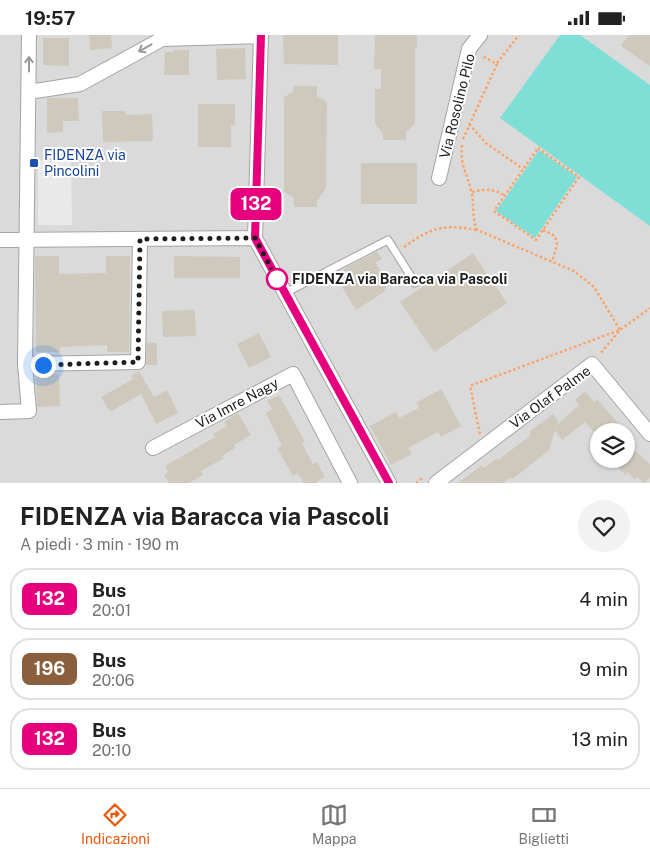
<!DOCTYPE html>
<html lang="it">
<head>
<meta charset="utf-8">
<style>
	body { margin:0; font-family:"Public Sans",sans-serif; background:#f2f2f2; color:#222; height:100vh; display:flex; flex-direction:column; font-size:19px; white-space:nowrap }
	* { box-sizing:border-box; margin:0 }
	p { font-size:16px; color:#767676 }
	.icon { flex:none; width:28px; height:28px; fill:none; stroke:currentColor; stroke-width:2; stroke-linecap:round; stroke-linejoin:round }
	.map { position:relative; height:448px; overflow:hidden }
	.details { display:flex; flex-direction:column; background:#fff; flex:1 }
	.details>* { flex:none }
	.badge { padding:0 10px; border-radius:8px; font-size:18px; line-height:32px }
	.controls { position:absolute; left:590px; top:388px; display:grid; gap:10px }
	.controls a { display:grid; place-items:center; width:45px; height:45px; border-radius:50%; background:#fff; box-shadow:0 1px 4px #0004; font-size:25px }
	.you { position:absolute; width:25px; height:25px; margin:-12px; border:4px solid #fff; border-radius:50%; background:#1a73e8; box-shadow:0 0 0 8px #1a73e833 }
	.map>.badge { position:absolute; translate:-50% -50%; box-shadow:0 0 0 2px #fff }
	.round { display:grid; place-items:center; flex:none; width:52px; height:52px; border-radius:26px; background:#f2f2f2 }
	.head { display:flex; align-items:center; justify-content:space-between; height:85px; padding:0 20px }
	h1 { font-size:24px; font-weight:700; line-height:38px }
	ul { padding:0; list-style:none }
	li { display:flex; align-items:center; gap:15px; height:62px; margin:0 10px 8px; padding:0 10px; border:2px solid #e0e0e0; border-radius:20px }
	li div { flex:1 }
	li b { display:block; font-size:19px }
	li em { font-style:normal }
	li .badge { min-width:55px; font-weight:700; text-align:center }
	.status { display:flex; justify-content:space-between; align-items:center; height:35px; padding:0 25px; background:#fff; direction:ltr }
	.status svg { height:14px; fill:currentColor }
	.menu { display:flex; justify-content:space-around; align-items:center; height:70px; border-top:1px solid #e0e0e0; background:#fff; font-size:14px; color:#767676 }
	.menu a { display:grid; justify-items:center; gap:2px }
	.menu .current { color:#ea580c }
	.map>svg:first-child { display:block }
	.residential { fill:#dbdada; fill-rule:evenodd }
	.pitch { fill:#7fdfd7 }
	.parking { fill:#e9e9e9 }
	.building { fill:#cec9bc }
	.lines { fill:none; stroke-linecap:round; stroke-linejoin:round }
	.service-casing { stroke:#a4a4a4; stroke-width:9 }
	.minor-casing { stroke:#a4a4a4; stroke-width:16 }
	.path { stroke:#fba367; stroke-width:2.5; stroke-dasharray:2.5 2.5; stroke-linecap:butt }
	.service { stroke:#fff; stroke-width:7 }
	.minor { stroke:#fff; stroke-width:14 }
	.oneway { stroke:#999 }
	.line-casing { stroke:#fff; stroke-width:11 }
	.line { stroke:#e6007e; stroke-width:8 }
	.walk { stroke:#1d1d1d; stroke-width:5; stroke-dasharray:0 9 }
	.transit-dot { fill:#1a4fb4; stroke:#fff; stroke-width:2 }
	.stop-dot { fill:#fff; stroke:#e6007e; stroke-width:2.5 }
	.labels { text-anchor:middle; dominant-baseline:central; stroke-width:4; stroke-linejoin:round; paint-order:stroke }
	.street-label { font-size:14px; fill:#1d1d1d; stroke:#fff }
	.transit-label { font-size:14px; fill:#164399; stroke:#fff; text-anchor:start }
	.stop-label { font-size:14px; font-weight:bold; fill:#1d1d1d; stroke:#fff; text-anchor:start }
</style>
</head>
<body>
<div class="status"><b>19:57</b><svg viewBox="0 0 49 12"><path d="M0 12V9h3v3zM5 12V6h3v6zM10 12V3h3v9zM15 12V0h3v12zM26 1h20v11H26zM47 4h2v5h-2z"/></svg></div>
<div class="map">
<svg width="650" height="448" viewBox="0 0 650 448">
	<rect width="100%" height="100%" fill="#eeeee2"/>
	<path class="residential" d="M0 0H650V448H0ZM599 396H626V424H599Z"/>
	<path class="pitch" d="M560 0H580L650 50V191L500 83Z
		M539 115 577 142 535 203 496 176Z"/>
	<path class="parking" d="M38 125H71L72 190H38Z"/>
	<path class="building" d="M89 0H111L112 13 90 15Z
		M283 0H338V30L284 29Z
		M375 0H417V13H415V89L406 97V105H383V99L375 89V54H381V34H374Z
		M629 0H650V31L621 11Z
		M43 3H69V31L43 30Z
		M245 13 246 44 217 45 216 14Z
		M174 15H189V40H164L165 17H174Z
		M293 51H317V61L327 67 326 153 317 166V172H294V163L284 157V62L293 57Z
		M47 63H78L79 86H63V97L47 98Z
		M198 69H235V90H231V112H198Z
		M102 76H126V80L152 79 153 106 103 107Z
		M361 128H417V169H361Z
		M377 217 382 224 375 227 390 250 386 252 384 257 356 275 342 252 351 247 343 234Z
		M473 218 507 268 434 317 400 267Z
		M35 221H59V239L106 238V221H130L129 317H107V310L60 312V317H36Z
		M174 221 240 222V243H174Z
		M195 275 196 301 163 302 162 276Z
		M259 298 271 322 249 333 237 309Z
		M147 307 157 308V330H146Z
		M139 336 154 362 167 355 178 378 156 389 141 359 110 377 101 362 133 344 131 341Z
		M36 339H59L60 371 37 372Z
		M441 354 461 391 441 402 438 397 408 413 412 419 391 430 370 391 396 377 399 383 419 373 416 368Z
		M585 356 594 367 597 364 619 389 611 396H593L585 387 562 405 555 395 549 415 514 443H510L502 448H458L482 430 484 433 497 423 498 425 530 401V396L553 379 558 386 557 390 579 370 575 365Z
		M279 360 305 407 302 409 313 429 317 427 325 442 315 448H304L298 438 293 441 277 413 282 411 266 378 272 374 267 366Z
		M238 378 251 400 234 410 235 413 222 421 224 423 201 436 203 440 189 448H169L164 440 168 437 165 431 215 402 213 399 227 391 224 387Z
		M626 408 650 429V443L644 448 637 442 635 445 628 437 625 440 611 424H626Z"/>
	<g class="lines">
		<g class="service-casing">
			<path id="service" d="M285 258 388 205 415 248"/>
		</g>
		<g class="minor-casing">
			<path id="minor" d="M261 0 255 203 389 448
				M29 57 80 49 162 4 261 1
				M439 143 469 14 480 0
				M0 205 255 203
				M25 329 138 327 140 204
				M0 377 29 376 25 329 29 0
				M153 413 293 339 350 448
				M436 448 592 329 650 399"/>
		</g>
		<path class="path" d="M497 28 519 0
			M469 89 486 108 523 134
			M463 104 497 29 482 21
			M462 110C460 132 467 137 471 156 475 170 471 179 477 195L574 236 594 252 620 295 600 319
			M538 113 579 142 536 205 494 176Z
			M472 157C484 154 494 153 505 161
			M543 195 555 201 557 209 552 227
			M404 212C432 192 443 189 477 195
			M480 399 470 351 620 295 650 273
			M416 448 424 442"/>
		<use href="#service" class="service"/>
		<use href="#minor" class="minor"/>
	</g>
	<defs><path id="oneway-shaft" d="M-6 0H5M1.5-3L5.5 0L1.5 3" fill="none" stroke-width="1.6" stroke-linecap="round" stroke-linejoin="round" transform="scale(1.25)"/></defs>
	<g class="oneway">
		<use href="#oneway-shaft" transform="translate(145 13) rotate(151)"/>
		<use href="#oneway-shaft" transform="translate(29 29) rotate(-90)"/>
	</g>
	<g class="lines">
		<g class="line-casing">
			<path id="line" d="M261 0 255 203 389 448"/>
		</g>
		<use href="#line" class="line"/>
		<path class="walk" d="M43 330 138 327 140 204 255 203 277 244"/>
	</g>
	<rect class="transit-dot" x="29" y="123" width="10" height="10" rx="2.5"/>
	<circle class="stop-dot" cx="277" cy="244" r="10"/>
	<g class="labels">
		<g class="street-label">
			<text transform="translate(457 71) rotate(-76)">Via Rosolino Pilo</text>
			<text transform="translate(550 362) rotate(-36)">Via Olaf Palme</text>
			<text transform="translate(237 368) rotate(-28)">Via Imre Nagy</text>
		</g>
		<g class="transit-label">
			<text x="44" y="120">FIDENZA via<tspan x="44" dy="16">Pincolini</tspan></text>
		</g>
		<g class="stop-label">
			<text x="292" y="244">FIDENZA via Baracca via Pascoli</text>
		</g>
	</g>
</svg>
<div class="controls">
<a><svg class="icon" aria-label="layers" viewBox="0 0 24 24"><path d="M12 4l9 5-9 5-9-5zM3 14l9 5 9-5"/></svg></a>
</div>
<div class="you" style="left:43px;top:330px"></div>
<b class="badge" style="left:256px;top:169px;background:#e6007e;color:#fff">132</b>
</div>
<section class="details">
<div class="head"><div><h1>FIDENZA via Baracca via Pascoli</h1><p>A piedi · 3 min · 190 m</p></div><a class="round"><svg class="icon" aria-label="heart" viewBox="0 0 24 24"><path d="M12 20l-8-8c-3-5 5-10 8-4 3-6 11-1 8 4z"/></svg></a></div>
<ul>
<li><span class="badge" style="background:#e6007e;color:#fff">132</span><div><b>Bus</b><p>20:01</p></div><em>4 min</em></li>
<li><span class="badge" style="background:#8b5e3c;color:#fff">196</span><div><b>Bus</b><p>20:06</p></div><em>9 min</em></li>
<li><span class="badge" style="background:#e6007e;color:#fff">132</span><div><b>Bus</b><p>20:10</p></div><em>13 min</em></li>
</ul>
</section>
<nav class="menu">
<a class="current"><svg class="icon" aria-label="directions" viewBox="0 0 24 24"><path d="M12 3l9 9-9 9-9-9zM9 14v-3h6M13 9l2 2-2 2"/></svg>Indicazioni</a>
<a><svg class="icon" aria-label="map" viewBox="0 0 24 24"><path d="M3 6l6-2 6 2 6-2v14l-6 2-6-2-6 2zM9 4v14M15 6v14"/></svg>Mappa</a>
<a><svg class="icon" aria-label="tickets" viewBox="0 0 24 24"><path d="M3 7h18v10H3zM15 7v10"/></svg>Biglietti</a>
</nav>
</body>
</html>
